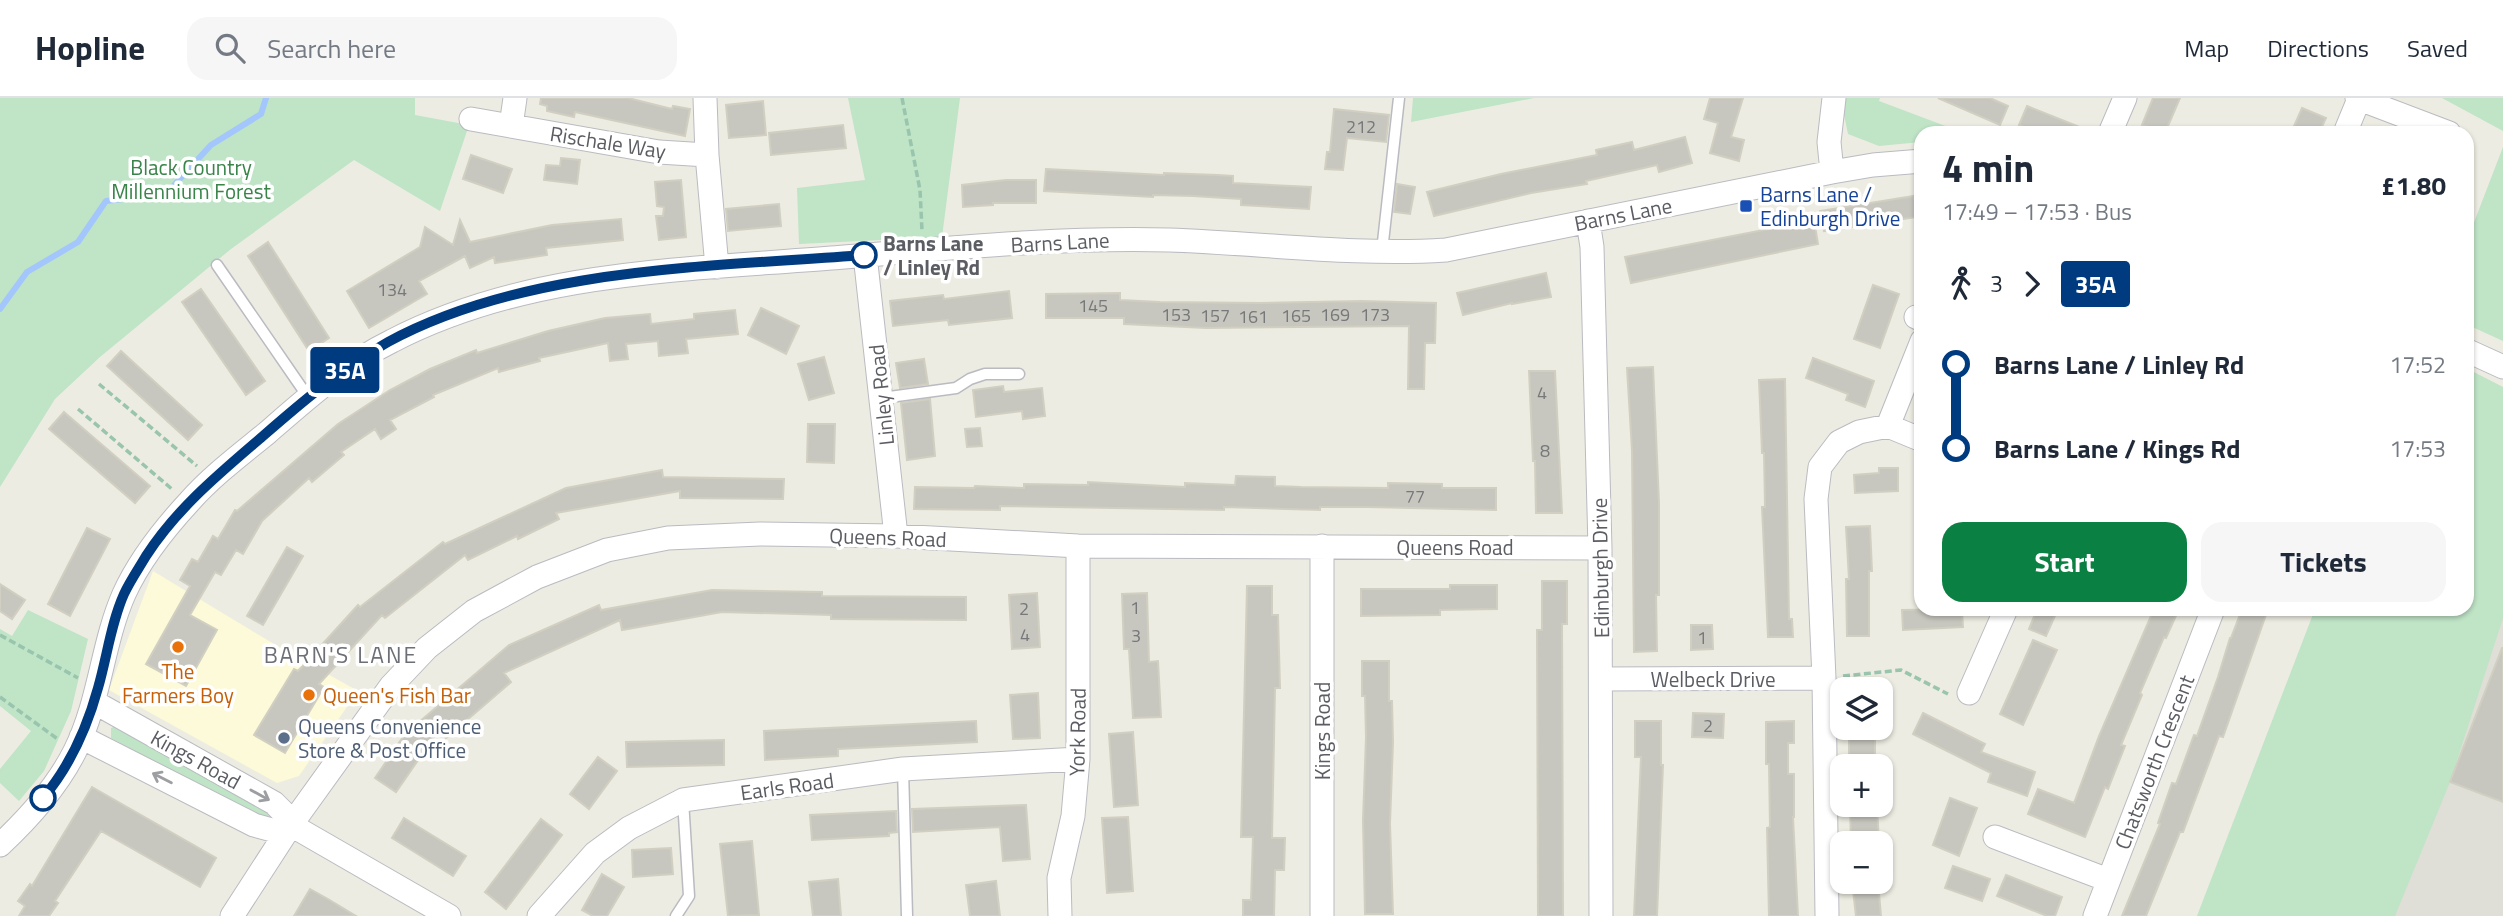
<!DOCTYPE html>
<html lang="en">
<head>
<meta charset="utf-8">
<style>
	body { margin:0; font-family:"Titillium Web",sans-serif; background:#f6f6f7; color:#1f2937; height:100vh; display:flex; flex-direction:column; font-size:26px; white-space:nowrap }
	* { box-sizing:border-box; margin:0 }
	p { font-size:23px; color:#747a83 }
	.icon { flex:none; width:38px; height:38px; fill:none; stroke:currentColor; stroke-width:2; stroke-linecap:round; stroke-linejoin:round }
	.map { position:relative; flex:1; overflow:hidden }
	.drawer { position:absolute; left:1914px; top:28px; width:560px; height:490px; display:flex; flex-direction:column; background:#fff; border-radius:21px; box-shadow:0 2px 5px #0004 }
	.drawer>* { flex:none }
	.badge { padding:0 14px; border-radius:5px; font-size:24px; line-height:46px }
	.buttons { position:absolute; left:1830px; top:579px; display:grid; gap:14px }
	.buttons a { display:grid; place-items:center; width:63px; height:63px; border-radius:14px; background:#fff; box-shadow:0 2px 5px #0004; font-size:35px }
	.map>.badge { position:absolute; translate:-50% -50%; box-shadow:0 0 0 4px #fff }
	.legs { display:flex; align-items:center; gap:10px; height:77px; padding:0 28px; font-size:23px }
	.legs p { margin-inline-start:auto }
	.overview { display:flex; align-items:center; justify-content:space-between; height:119px; padding:0 28px }
	h1 { font-size:38px; font-weight:700; line-height:52px }
	.button { display:flex; gap:14px; margin-top:auto; padding:14px 28px }
	.button a { flex:1; height:80px; border-radius:21px; background:#0b8043; color:#fff; font-size:28px; font-weight:700; line-height:80px; text-align:center }
	.button a+a { background:#f6f6f7; color:#1f2937 }
	ul { padding:0 28px; list-style:none }
	li { display:flex; align-items:center; gap:24px; height:84px; font-size:26px }
	li i { display:grid; place-items:center; width:10px; height:100%; margin:0 9px; background:currentColor }
	li i::after { content:''; width:18px; height:18px; margin:-9px; border:5px solid; border-radius:50%; background:#fff }
	li p { margin-inline-start:auto }
	li:first-child i { background:linear-gradient(#0000 50%,currentColor 0) }
	li:last-child i { background:linear-gradient(currentColor 50%,#0000 0) }
	header { display:flex; align-items:center; gap:42px; box-sizing:border-box; height:98px; padding:0 35px; background:#fff; border-bottom:2px solid #e0e1e3 }
	header strong { font-size:33px }
	nav { display:flex; gap:38px; margin-inline-start:auto; font-size:24px }
	.search { width:490px; height:63px; background:#f6f6f7; display:flex; align-items:center; gap:18px; box-sizing:border-box; padding:0 24px; border-radius:21px; color:#747a83; font-size:26px }
	.map>svg:first-child { display:block }
	.commercial { fill:#fcfad8 }
	.industrial { fill:#dfded7 }
	.green { fill:#bfe4c6 }
	.lines { fill:none; stroke-linecap:round; stroke-linejoin:round }
	.stream { stroke:#a3c6fc; stroke-width:6 }
	.building { fill:#c8c7bf; stroke:#d1cfc1; stroke-width:2 }
	.service-casing { stroke:#babbc1; stroke-width:13 }
	.minor-casing { stroke:#babbc1; stroke-width:25 }
	.path { stroke:#99c4ad; stroke-width:3.5; stroke-dasharray:7 3.5; stroke-linecap:butt }
	.service { stroke:#fff; stroke-width:10 }
	.minor { stroke:#fff; stroke-width:23 }
	.oneway { stroke:#9d9ea1 }
	.line-1-casing { stroke:#fff; stroke-width:16 }
	.line-1 { stroke:#003b80; stroke-width:10 }
	.transit-dot { fill:#1a4fb4; stroke:#fff; stroke-width:2.5 }
	.stop-1-dot { fill:#fff; stroke:#003b80; stroke-width:3.5 }
	.food-dot { fill:#e8710a; stroke:#fff; stroke-width:2.5 }
	.service-dot { fill:#5c6f8a; stroke:#fff; stroke-width:2.5 }
	.labels { text-anchor:middle; dominant-baseline:central; stroke-width:7; stroke-linejoin:round; paint-order:stroke }
	.number-label { font-size:18px; fill:#76787a }
	.street-label { font-size:21px; fill:#5b5d63; stroke:#fff }
	.park-label { font-size:21px; fill:#388449; stroke:#fff }
	.transit-label { font-size:21px; fill:#164399; stroke:#fff; text-anchor:start }
	.stop-label { font-size:21px; font-weight:bold; fill:#5b5d63; stroke:#fff; text-anchor:start }
	.food-label { font-size:21px; fill:#c56008; stroke:#fff }
	.service-label { font-size:21px; fill:#4e5e75; stroke:#fff; text-anchor:start }
	.neighbourhood-label { font-size:23px; letter-spacing:2px; fill:#6c6f75; stroke:#fff }
</style>
</head>
<body>
<header>
<strong>Hopline</strong>
<div class="search"><svg class="icon" aria-label="search" viewBox="0 0 24 24"><circle cx="10" cy="10" r="6"/><path d="M15 15l6 6"/></svg>Search here</div>
<nav><a>Map</a><a>Directions</a><a>Saved</a></nav>
</header>
<div class="map">
<svg width="2503" height="818" viewBox="0 0 2503 818">
	<rect width="100%" height="100%" fill="#edece2"/>
	<path class="commercial" d="M153 473 274 546 358 593 299 678 277 685 109 592Z"/>
	<path class="industrial" d="M2503 314V818H2349L2468 511Z"/>
	<path class="green" d="M0 0H415V17L469 27 440 113 354 62 231 151 100 259 55 301 0 389Z
		M848 0H960L942 139 799 146 797 90 865 82Z
		M1413 0H1534L1411 24Z
		M1845 0H1880L1879 3 1964 35H1922L1921 44 1879 48 1848 36 1842 7Z
		M2442 0H2503V33Z
		M2503 49V243L2468 227V140Z
		M2468 271 2503 289V520L2450 684 2395 818H2197L2315 511H2468Z
		M28 512 88 541 71 613 44 673 19 703 0 685V671L31 633 0 608V531L12 538Z
		M118 627 270 713V718L265 723 111 640V630Z"/>
	<g class="lines">
		<path class="stream" d="M0 211 27 174 78 144 106 103 166 96 211 47 261 16 266 0"/>
	</g>
	<path class="building" d="M541 0H628L672 11 673 8 690 11 685 38 575 14 574 19 547 13V8L540 6Z
		M1710 0H1743L1731 39 1744 42 1739 63 1710 55 1718 25 1704 21Z
		M1938 0H1990L2008 8 2000 27Z
		M2153 0H2180L2165 35 2142 27Z
		M763 3 766 37 729 40 726 7Z
		M2027 8 2092 34V35H2039L2019 27Z
		M2302 10 2326 20 2319 35H2291Z
		M1334 11 1389 17 1386 44 1347 40 1343 72 1325 71 1327 54H1330Z
		M843 27 846 50 771 57 769 35Z
		M1685 39 1692 65 1659 74 1657 67 1586 83 1587 86 1531 95 1434 118 1427 94 1501 76 1597 57 1596 52 1632 44 1634 52Z
		M471 57 512 71 503 95 463 81Z
		M561 60 580 62 577 86 544 82 546 67 560 68Z
		M1046 71 1164 77V75L1218 77 1233 78V85L1311 89 1309 111 1241 107V101L1193 98 1153 97V99L1044 93Z
		M681 82 686 139 659 142 656 118H663L664 109 657 108 655 84Z
		M1006 82H1036V105H993V107L963 109 962 87Z
		M1397 86 1415 89 1410 116 1394 114Z
		M1914 98 1917 119 1824 133 1820 113Z
		M779 106 781 128 728 133 726 111Z
		M621 121 623 142 546 150 547 157 495 165 494 159 470 170 465 158 419 183 427 196 369 230 347 193 420 149 425 129 453 147 460 122 470 144 552 127Z
		M1814 122 1818 146 1631 185 1625 159Z
		M268 144 329 240 309 253 248 158Z
		M1546 175 1551 199 1512 206V205L1463 217 1457 195Z
		M1873 187 1899 196 1880 250 1854 241Z
		M201 191 265 283 246 297 182 204Z
		M1009 193 1012 220 949 227 948 222 893 228 890 203 943 197 944 201Z
		M1120 195V202L1160 204 1262 205 1362 203 1436 205 1435 245H1425L1424 291H1408L1409 228 1206 230 1124 226V220H1046V196Z
		M761 210 799 228 786 256 748 237Z
		M735 212 738 236 686 241 688 255 659 258 658 243 626 246 628 261 610 263 608 245 539 260 540 263 499 274 498 270 433 297 434 299 390 322 396 331 381 341 375 331 341 354 344 357 312 384 309 380 262 423 243 456 236 452 221 477 215 474 190 517 217 532 186 588 146 566 190 488 180 482 192 461 198 464 213 438 218 441 235 412 237 413 338 326 390 292 430 271 476 252 477 255 548 233 605 220 650 216 651 226 694 221V216Z
		M121 253 202 327 188 342 107 268Z
		M824 259 834 295 809 302 798 266Z
		M1813 260 1874 283 1865 309 1846 302 1848 296 1806 280Z
		M924 261 928 286 900 290 896 265Z
		M1653 269 1659 405V497H1656L1657 553 1634 554 1632 353 1627 270Z
		M1529 273H1555L1562 415H1536L1535 363H1533Z
		M1785 281 1789 521H1792L1793 539H1768L1762 409H1765L1764 355H1762L1759 282Z
		M1003 288 1004 294 1042 290 1045 318 1023 321 1022 313 976 319 973 292Z
		M930 301 935 358 907 362 901 305Z
		M64 314 150 388 135 405 49 331Z
		M808 326H835L834 365 807 364Z
		M980 330 982 348 967 349 965 331Z
		M1879 370H1898V393L1855 395 1854 377 1879 375Z
		M662 372 663 379 784 381 783 401 680 400V393L556 415 559 421 518 441 517 438 468 462 465 457 385 520 382 517 319 586 324 589 285 655 254 637 294 571 298 573 358 507 360 509 443 444 445 446 566 390Z
		M1236 378 1275 379V388L1301 389 1388 390V385L1442 386V390H1496V412L1368 409H1320V412L1224 409V412L1000 408V412L914 411 915 389 974 390 975 388 1024 390V386L1088 387V384L1185 389V385L1235 387Z
		M1870 428 1872 473H1869V538H1847L1846 481H1849L1846 429Z
		M87 430 110 441 70 518 48 506Z
		M287 449 303 458 263 527 247 518Z
		M1542 483H1567V526H1562L1563 818H1538L1537 532H1542Z
		M0 486 25 502 12 521 0 513Z
		M1450 487H1497V511L1440 512V517L1361 518V491H1450Z
		M1247 488H1272V517H1278L1280 590H1275L1272 740H1285L1284 772H1275L1274 818H1243V802H1251L1253 739H1241Z
		M712 492 822 494V498L966 499V522L831 521V517L722 514 622 532 620 522 504 575 511 584 446 640 439 632 396 694 375 680 409 630 411 631 509 547 599 507 601 512Z
		M1037 495 1040 549 1012 551 1009 497Z
		M1147 495 1149 564 1158 563 1161 619 1133 620 1129 551H1124L1122 496Z
		M1962 511 1963 529 1903 532 1902 512Z
		M2037 511H2058L2046 538 2029 531Z
		M2154 511H2179L2166 540 2164 539 2140 595 2142 597 2121 647 2125 648 2108 691 2105 689 2085 739 2028 716 2038 691 2074 705 2099 638Z
		M2242 511H2268L2223 639 2219 638 2183 734H2180L2146 818H2122L2160 726 2158 725 2172 685 2176 686 2194 637 2197 638 2218 579 2230 540H2231Z
		M1691 527H1712L1713 551 1691 552Z
		M2033 542 2057 552 2023 627 2000 616Z
		M2502 550H2503V704L2450 684Z
		M1362 563H1389V603H1392L1393 644 1390 726 1393 816H1365L1363 722 1366 639 1365 598H1362Z
		M1038 595 1040 640 1013 641 1010 597Z
		M1693 615 1724 616 1723 640 1692 639Z
		M1923 615 1985 646 1981 654 2035 674 2027 698 1988 684 1991 675 1913 636Z
		M976 623 977 644 838 651V658L765 662 764 633Z
		M1635 623H1661V667H1663L1657 818H1634L1641 659H1635Z
		M1794 623V645H1788V676H1794V719H1793L1798 818H1769L1767 730 1770 729 1769 666H1766V624Z
		M1849 630H1875V664L1849 665Z
		M1133 634 1138 707 1114 709 1109 636Z
		M724 642V667L627 669 626 644Z
		M598 659 617 673 589 711 570 696Z
		M92 689 216 760 200 789 101 733 55 803 58 805 49 818H19L25 808 18 803 30 786 32 788Z
		M1950 700 1977 710 1959 758 1933 747Z
		M1026 707 1030 761 1003 763 1000 729 913 734 912 711Z
		M1850 707H1877L1879 746H1851Z
		M896 713 897 734 889 735V738L812 742 810 717Z
		M1128 719 1133 793 1107 795 1102 720Z
		M404 720 466 758 453 778 392 740Z
		M541 721 562 737 506 811 485 794Z
		M752 743 759 817 728 818 720 746Z
		M671 750 673 776 633 779 632 752Z
		M1953 768 1990 781 1982 803 1945 790Z
		M602 776 624 789 607 818H593L582 812Z
		M2006 777 2062 799 2055 818H2047L1997 798Z
		M838 781 841 818H813L809 784Z
		M996 783 1000 818H970L966 787Z
		M1852 784H1878L1881 818H1856Z
		M310 791 328 801 356 818H294Z"/>
	<g class="lines">
		<g class="service-casing">
			<path id="service" d="M1382 153 1399 0
				M217 167 308 299
				M882 300 956 290 970 281 985 276H1019
				M903 671 907 818
				M676 818 689 798 683 702"/>
		</g>
		<g class="minor-casing">
			<path id="minor" d="M705 0 707 57 717 169
				M2357 0 2449 35
				M471 21 659 54 707 57
				M511 28 515 0
				M2110 35 2125 0
				M2345 35 2359 1
				M1832 74 1829 44 1834 0
				M1588 123 1592 149 1600 450 1601 818
				M865 157 896 438
				M1916 219 1922 222
				M2468 253 2503 269
				M1888 328 1922 243
				M1322 448V818
				M1602 581 1824 580
				M1969 595 2006 511
				M94 604 274 705 284 715 291 727 449 818
				M81 639 254 727 272 732 291 727
				M1995 739 2108 782
				M0 747C29 720 57 689 75 653 100 603 102 546 124 496 139 463 165 430 189 404 212 378 240 357 267 335 306 301 345 266 392 243 527 173 683 172 831 160 943 151 1056 139 1169 142 1261 145 1354 158 1446 152L1832 74 1873 67 1922 63
				M232 818 291 727 391 588 427 550 474 513 537 479 607 452 668 440 760 436 896 438 1078 448 1600 450
				M539 818 595 755 629 730 683 702 903 671 1078 661
				M1060 818 1059 780 1073 718 1078 661V448
				M1827 818 1824 580 1816 401 1820 369 1839 344 1859 334 1888 328 1922 342
				M2095 818 2213 511"/>
		</g>
		<path class="path" d="M902 0 920 92 922 133
			M99 286 197 368
			M78 311 173 392
			M0 537 78 580
			M1843 578 1901 572 1948 596
			M0 599 59 642"/>
		<use href="#service" class="service"/>
		<use href="#minor" class="minor"/>
	</g>
	<defs><path id="oneway-shaft" d="M-6 0H5M1.5-3L5.5 0L1.5 3" fill="none" stroke-width="1.6" stroke-linecap="round" stroke-linejoin="round" transform="scale(1.75)"/></defs>
	<g class="oneway">
		<use href="#oneway-shaft" transform="translate(162 680) rotate(-153)"/>
		<use href="#oneway-shaft" transform="translate(260 697) rotate(29)"/>
	</g>
	<g class="lines">
		<g class="line-1-casing">
			<path id="line-1" d="M43 700C70 668 87 630 98 590 107 559 111 525 124 496 130 483 139 470 146 458 177 410 220 375 263 338 302 304 342 270 388 244 526 169 711 169 864 157"/>
		</g>
		<use href="#line-1" class="line-1"/>
	</g>
	<rect class="transit-dot" x="1739" y="101" width="14" height="14" rx="3.5"/>
	<g class="stop-1-dot">
		<circle cx="864" cy="157" r="12"/>
		<circle cx="43" cy="700" r="12"/>
	</g>
	<g class="food-dot">
		<circle cx="178" cy="549" r="7"/>
		<circle cx="309" cy="597" r="7"/>
	</g>
	<circle class="service-dot" cx="284" cy="640" r="7"/>
	<g class="labels">
		<g class="number-label">
			<text x="1361" y="28">212</text>
			<text x="392" y="191">134</text>
			<text x="1093" y="207">145</text>
			<text x="1176" y="216">153</text>
			<text x="1335" y="216">169</text>
			<text x="1375" y="216">173</text>
			<text x="1215" y="217">157</text>
			<text x="1296" y="217">165</text>
			<text x="1253" y="218">161</text>
			<text x="1542" y="294">4</text>
			<text x="1545" y="352">8</text>
			<text x="1415" y="398">77</text>
			<text x="1135" y="509">1</text>
			<text x="1024" y="510">2</text>
			<text x="1025" y="536">4</text>
			<text x="1136" y="537">3</text>
			<text x="1702" y="539">1</text>
			<text x="1708" y="627">2</text>
		</g>
		<g class="street-label">
			<text transform="translate(608 44) rotate(9)">Rischale Way</text>
			<text transform="translate(1623 116) rotate(-11)">Barns Lane</text>
			<text transform="translate(1060 144) rotate(-3)">Barns Lane</text>
			<text transform="translate(881 297) rotate(-96)">Linley Road</text>
			<text transform="translate(888 439) rotate(2)">Queens Road</text>
			<text x="1455" y="449">Queens Road</text>
			<text transform="translate(1600 470) rotate(-91)">Edinburgh Drive</text>
			<text x="1713" y="581">Welbeck Drive</text>
			<text transform="translate(1322 633) rotate(-90)">Kings Road</text>
			<text transform="translate(1077 634) rotate(-89)">York Road</text>
			<text transform="translate(196 661) rotate(29)">Kings Road</text>
			<text transform="translate(2154 664) rotate(-69)">Chatsworth Crescent</text>
			<text transform="translate(787 688) rotate(-8)">Earls Road</text>
		</g>
		<g class="park-label">
			<text x="191" y="69">Black Country<tspan x="191" dy="24">Millennium Forest</tspan></text>
		</g>
		<g class="transit-label">
			<text x="1760" y="96">Barns Lane /<tspan x="1760" dy="24">Edinburgh Drive</tspan></text>
		</g>
		<g class="stop-label">
			<text x="883" y="145">Barns Lane<tspan x="883" dy="24">/ Linley Rd</tspan></text>
		</g>
		<g class="food-label">
			<text x="178" y="573">The<tspan x="178" dy="24">Farmers Boy</tspan></text>
			<text x="323" y="597" text-anchor="start">Queen's Fish Bar</text>
		</g>
		<g class="service-label">
			<text x="298" y="628">Queens Convenience<tspan x="298" dy="24">Store &amp; Post Office</tspan></text>
		</g>
		<g class="neighbourhood-label">
			<text x="341" y="556">BARN'S LANE</text>
		</g>
	</g>
</svg>
<div class="buttons">
<a><svg class="icon" aria-label="layers" viewBox="0 0 24 24"><path d="M12 4l9 5-9 5-9-5zM3 14l9 5 9-5"/></svg></a>
<a>+</a>
<a>−</a>
</div>
<b class="badge" style="left:345px;top:272px;background:#003b80;color:#fff">35A</b>
<section class="drawer">
<div class="overview"><div><h1>4 min</h1><p>17:49 – 17:53 · Bus</p></div><b>£1.80</b></div>
<div class="legs"><svg class="icon" aria-label="walk" viewBox="0 0 24 24"><circle cx="13" cy="4" r="2"/><path d="M13 8l-2 6 4 7M11 14l-3 7M7 12l3-4h3l4 4"/></svg>3<svg class="icon" aria-label="forward" viewBox="0 0 24 24"><path d="M9 5l7 7-7 7"/></svg><b class="badge" style="background:#003b80;color:#fff">35A</b></div>
<ul>
<li><i style="color:#003b80"></i><b>Barns Lane / Linley Rd</b><p>17:52</p></li>
<li><i style="color:#003b80"></i><b>Barns Lane / Kings Rd</b><p>17:53</p></li>
</ul>
<div class="button"><a>Start</a><a>Tickets</a></div>
</section>
</div>
</body>
</html>
